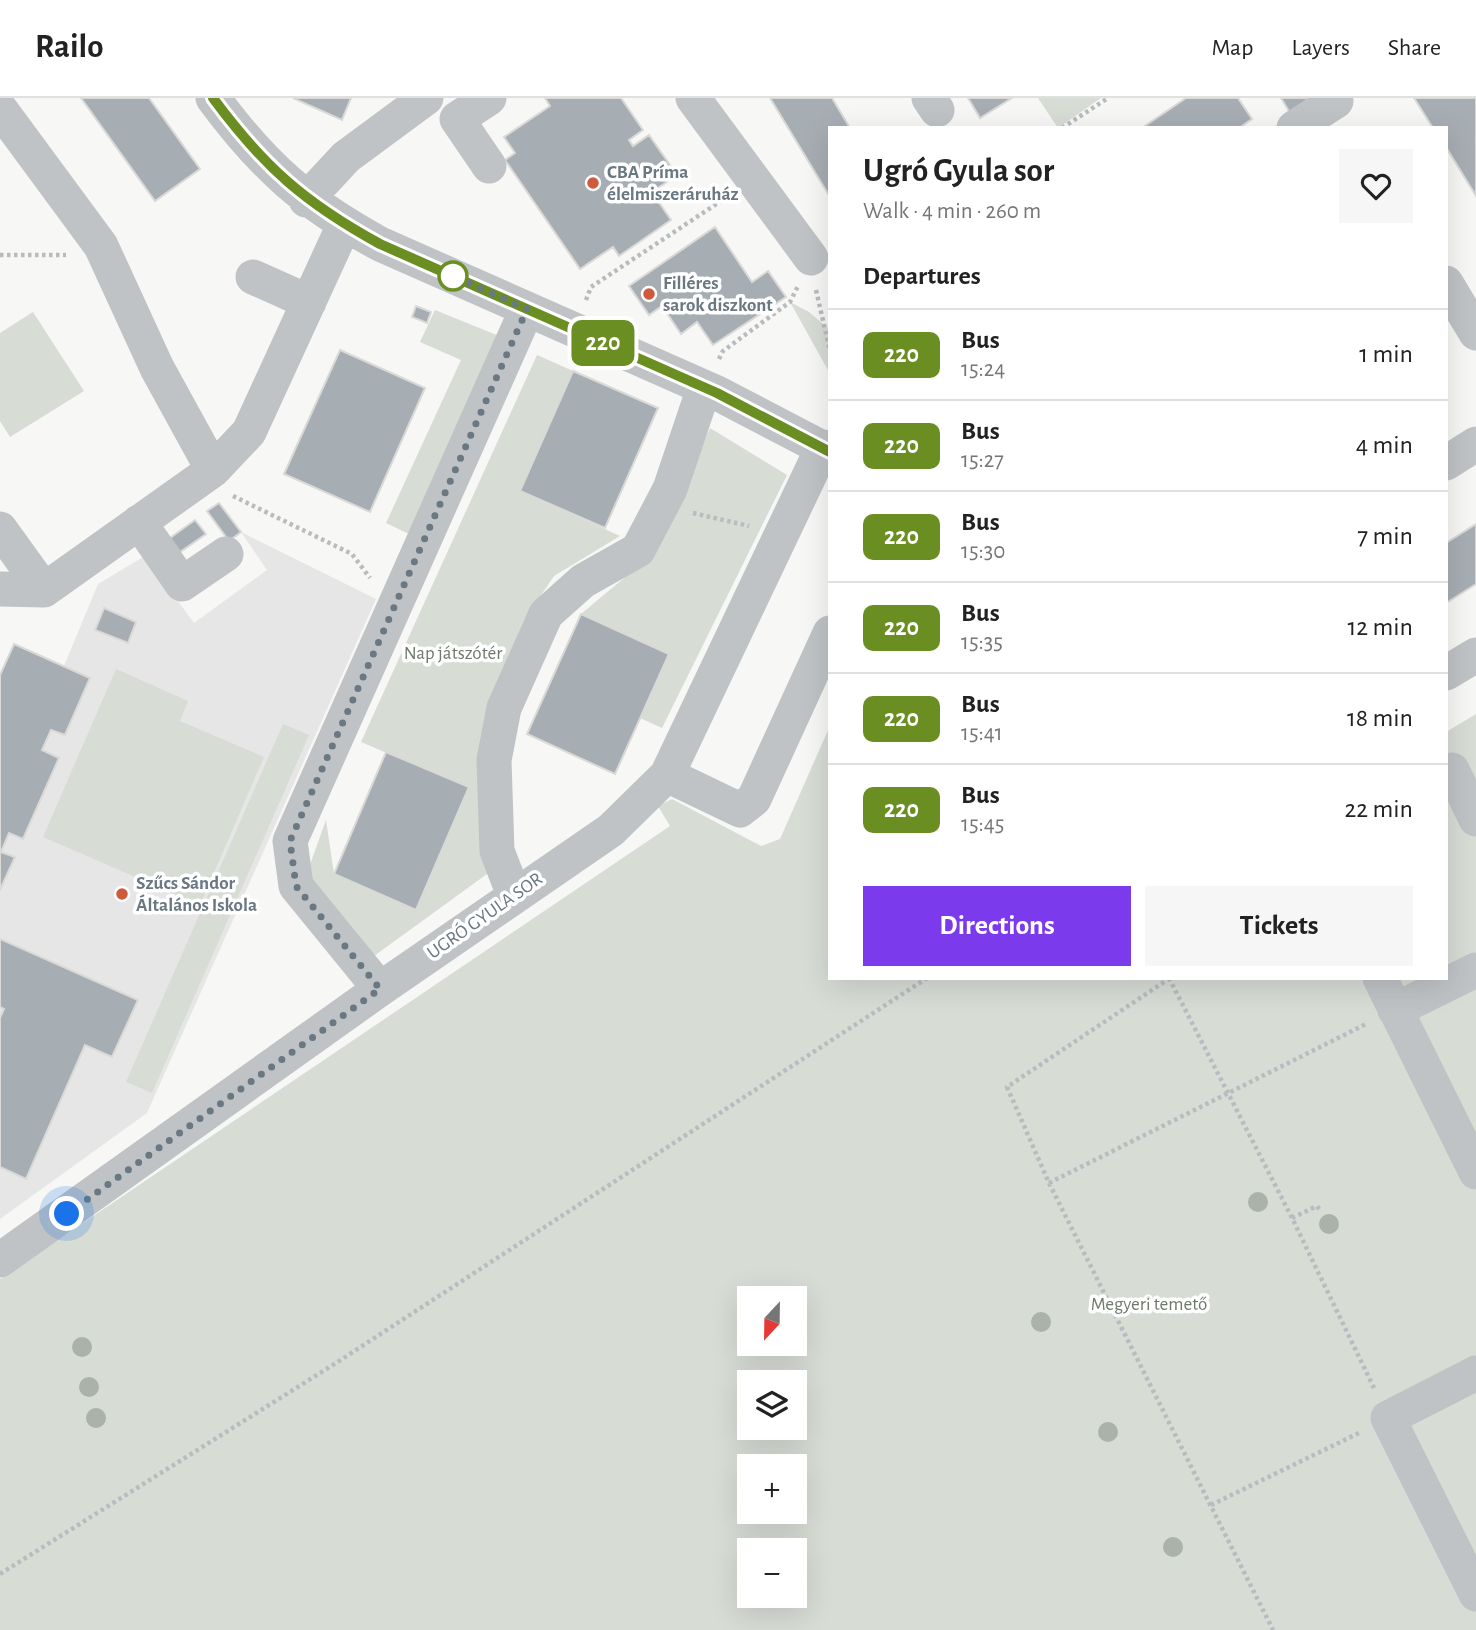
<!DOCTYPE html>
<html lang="en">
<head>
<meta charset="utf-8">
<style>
	body { margin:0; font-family:"Alegreya Sans",sans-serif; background:#f6f6f6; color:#222; height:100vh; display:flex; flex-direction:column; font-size:26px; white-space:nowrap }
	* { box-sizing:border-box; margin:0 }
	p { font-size:23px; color:#767676 }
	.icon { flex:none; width:38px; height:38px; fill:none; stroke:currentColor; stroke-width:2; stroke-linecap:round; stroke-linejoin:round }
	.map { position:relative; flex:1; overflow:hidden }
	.panel { position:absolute; left:828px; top:28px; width:620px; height:854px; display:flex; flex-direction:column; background:#fff; border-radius:0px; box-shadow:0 7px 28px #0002 }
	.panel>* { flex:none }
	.badge { padding:0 14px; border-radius:10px; font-size:24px; line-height:46px }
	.needle { width:46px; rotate:202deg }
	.fabs { position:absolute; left:737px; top:1188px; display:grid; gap:14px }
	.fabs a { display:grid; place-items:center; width:70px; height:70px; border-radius:0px; background:#fff; box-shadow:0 7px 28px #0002; font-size:35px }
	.you { position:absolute; width:35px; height:35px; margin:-18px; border:5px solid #fff; border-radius:50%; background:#1a73e8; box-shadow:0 0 0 10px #1a73e833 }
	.map>.badge { position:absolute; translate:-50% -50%; box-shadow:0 0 0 4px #fff }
	h2 { padding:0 35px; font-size:26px; line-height:63px }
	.round { display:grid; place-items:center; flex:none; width:74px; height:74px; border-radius:0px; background:#f6f6f6 }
	.headline { display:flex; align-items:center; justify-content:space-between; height:119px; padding:0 35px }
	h1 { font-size:33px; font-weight:700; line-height:52px }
	.cta { display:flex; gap:14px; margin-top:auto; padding:14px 35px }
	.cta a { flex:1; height:80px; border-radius:0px; background:#7c3aed; color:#fff; font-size:28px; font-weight:700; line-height:80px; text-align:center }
	.cta a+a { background:#f6f6f6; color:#222 }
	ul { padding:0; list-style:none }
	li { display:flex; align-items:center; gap:21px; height:91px; padding:0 35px; border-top:2px solid #e0e0e0 }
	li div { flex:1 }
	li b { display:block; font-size:26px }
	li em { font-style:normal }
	li .badge { min-width:77px; font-weight:700; text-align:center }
	header { display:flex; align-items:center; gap:42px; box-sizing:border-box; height:98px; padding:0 35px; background:#fff; border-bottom:2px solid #e0e0e0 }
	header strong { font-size:33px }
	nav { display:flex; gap:38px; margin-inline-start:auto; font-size:24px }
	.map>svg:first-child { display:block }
	.built { fill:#e5e6e5 }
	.green { fill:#d7dcd5; fill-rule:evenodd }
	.building { fill:#a7aeb3; stroke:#d9d9d7; stroke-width:2 }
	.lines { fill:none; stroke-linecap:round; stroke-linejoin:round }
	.path { stroke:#b9bcbe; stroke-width:4.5; stroke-dasharray:3.5 3.5; stroke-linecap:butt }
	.minor { stroke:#bfc3c6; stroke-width:35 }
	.tree { fill:#abb2a7 }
	.line-casing { stroke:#fff; stroke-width:16 }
	.line { stroke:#6b8e23; stroke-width:10 }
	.walk { stroke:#6a7882; stroke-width:7; stroke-dasharray:0 12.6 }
	.poi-dot { fill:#cf5b3d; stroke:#fff; stroke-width:2.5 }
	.stop-dot { fill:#fff; stroke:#6b8e23; stroke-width:3.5 }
	.labels { text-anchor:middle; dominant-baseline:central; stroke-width:7; stroke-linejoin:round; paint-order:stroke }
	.poi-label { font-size:19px; font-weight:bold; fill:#6a7882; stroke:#fff; text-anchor:start }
	.park-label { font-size:19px; fill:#6c7a68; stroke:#fff }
	.street-label { font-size:19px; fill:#6a7882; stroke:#fff }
</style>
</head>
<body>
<header>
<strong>Railo</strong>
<nav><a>Map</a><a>Layers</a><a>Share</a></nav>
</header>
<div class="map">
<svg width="1476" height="1532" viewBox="0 0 1476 1532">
	<rect width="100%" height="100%" fill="#f7f7f5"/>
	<path class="built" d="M241 434 376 501 147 1015 0 1121V577L14 546 64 568 98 486 145 458 194 525 267 472Z"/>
	<path class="green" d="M1038 0H1101L1058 30Z
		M790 204 809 214 829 231V274Z
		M435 212 504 240 413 438 386 425 461 262 420 244Z
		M33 214 84 293 10 339 0 323V235Z
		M537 257 573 273 520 393 620 438 554 478 524 522 494 595 486 652 487 776 374 858 307 775 326 722 334 776 416 812 469 690 361 644Z
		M710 330 787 377 662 630 640 620 669 556 581 516 654 455Z
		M116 571 188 603 180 623 264 659 200 807 43 739Z
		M1476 616V1532H0V1181L670 728 658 708 672 701 761 748 780 741 829 630 830 880H1446V634ZM749 1200H794V1246H749ZM749 1284H794V1330H749ZM749 1368H794V1414H749ZM749 1452H794V1498H749Z
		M283 626 309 637 152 995 126 984Z"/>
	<path class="building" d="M81 0H149L200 71 155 103Z
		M293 0H351L342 22Z
		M545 0H621L643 32 629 42 633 48 649 37 677 77 652 94 671 122 619 158 613 149 580 171 505 62 515 55 504 39 550 8Z
		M770 0H832L850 30H830V99Z
		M968 0H1012L980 20Z
		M1186 0H1238L1252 21 1239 30H1142Z
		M1281 0H1308L1293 20Z
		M1414 0H1476V98L1446 49V30H1433Z
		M715 129 752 184 768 173 786 199 713 247 697 224 681 236 662 208 649 217 629 188Z
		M416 208 431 214 427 225 412 219Z
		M340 252 425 290 370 414 284 376Z
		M573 273 658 310 605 430 520 393Z
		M219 405 241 434 229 443 207 413Z
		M195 422 206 436 180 454 170 440Z
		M1476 426V486L1446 505V445Z
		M104 510 136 524 128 545 95 532Z
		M581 516 669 556 615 676 527 636Z
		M14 546 90 580 65 637 51 632 42 652 59 660 23 741 9 735 1 754 15 759 0 792V577Z
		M386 654 469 689 416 812 334 776Z
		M0 841 138 902 112 959 85 947 26 1081 0 1069V920L4 911 0 909Z"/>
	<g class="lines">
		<path class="path" d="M1062 30 1108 0
			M0 157H66
			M816 192 830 253
			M586 202 591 189 727 99
			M719 261 723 253 790 204 798 188
			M233 398 352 456 370 480
			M693 415 749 428
			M1169 880 1292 1120 1374 1290
			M1170 880 1007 989 1049 1085 1273 1532
			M1049 1085 1366 926
			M1292 1120 1317 1108 1321 1114
			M1211 1407 1361 1334
			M0 1476 336 1265 927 880"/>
		<path class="minor" d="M213 0C264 69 305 105 380 146L717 295 830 354
			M693 0 811 160
			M929 0 937 12
			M0 11 101 148 157 270 213 372
			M1294 30 1336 3
			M489 68 457 21 489 0
			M306 102 346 59 426 0
			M253 179 309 204
			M1446 185 1476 235
			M1446 365 1476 346
			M139 424 182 486 226 456
			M0 431 44 492
			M0 491 44 492 213 372 249 334 344 127
			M1446 575 1476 557
			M1452 672 1476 721
			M667 677 740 712 754 701 830 535
			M514 797 497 753 494 662 504 610 546 516 583 483 638 452 670 391 704 290
			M1380 880 1476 1074
			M380 891 296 788 290 743 527 211
			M1395 912 1476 872
			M0 1162 380 891 611 732 667 677 823 349
			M1476 1275 1388 1320 1476 1496"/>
	</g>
	<g class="tree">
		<circle cx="1258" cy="1104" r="10"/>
		<circle cx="1329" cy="1126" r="10"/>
		<circle cx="1041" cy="1224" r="10"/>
		<circle cx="82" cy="1249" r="10"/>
		<circle cx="89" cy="1289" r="10"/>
		<circle cx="96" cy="1320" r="10"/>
		<circle cx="1108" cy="1334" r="10"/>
		<circle cx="1173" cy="1449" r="10"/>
	</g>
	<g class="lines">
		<g class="line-casing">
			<path id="line" d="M213 0C264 69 305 105 380 146L717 295 830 354"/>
		</g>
		<use href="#line" class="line"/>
		<path class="walk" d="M67 1116 380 891 296 788 290 743 527 211 453 178"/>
	</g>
	<g class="poi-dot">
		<circle cx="593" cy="85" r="7"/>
		<circle cx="649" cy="196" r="7"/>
		<circle cx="122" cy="796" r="7"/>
	</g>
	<circle class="stop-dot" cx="453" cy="178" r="14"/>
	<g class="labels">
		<g class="poi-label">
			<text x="607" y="74">CBA Príma<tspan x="607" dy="22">élelmiszeráruház</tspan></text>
			<text x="663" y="185">Filléres<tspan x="663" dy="22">sarok diszkont</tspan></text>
			<text x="136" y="785">Szűcs Sándor<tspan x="136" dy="22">Általános Iskola</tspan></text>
		</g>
		<g class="park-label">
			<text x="453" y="555">Nap játszótér</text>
			<text x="1149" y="1206">Megyeri temető</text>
		</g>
		<g class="street-label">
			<text transform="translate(485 818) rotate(-35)">UGRÓ GYULA SOR</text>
		</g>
	</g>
</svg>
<div class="fabs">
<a><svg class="needle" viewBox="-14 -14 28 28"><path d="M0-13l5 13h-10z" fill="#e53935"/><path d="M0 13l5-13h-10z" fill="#767676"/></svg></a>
<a><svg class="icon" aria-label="layers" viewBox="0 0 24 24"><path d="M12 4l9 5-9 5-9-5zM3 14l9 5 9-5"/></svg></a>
<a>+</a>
<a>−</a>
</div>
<div class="you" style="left:67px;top:1116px"></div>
<b class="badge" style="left:603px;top:245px;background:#6b8e23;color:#fff">220</b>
<section class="panel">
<div class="headline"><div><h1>Ugró Gyula sor</h1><p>Walk · 4 min · 260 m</p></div><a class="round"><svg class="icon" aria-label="heart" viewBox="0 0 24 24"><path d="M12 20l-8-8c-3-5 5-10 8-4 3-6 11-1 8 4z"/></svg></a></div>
<h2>Departures</h2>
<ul>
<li><span class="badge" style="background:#6b8e23;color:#fff">220</span><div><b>Bus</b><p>15:24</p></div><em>1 min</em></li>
<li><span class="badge" style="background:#6b8e23;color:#fff">220</span><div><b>Bus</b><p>15:27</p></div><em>4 min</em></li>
<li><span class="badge" style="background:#6b8e23;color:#fff">220</span><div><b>Bus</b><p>15:30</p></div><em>7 min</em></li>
<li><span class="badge" style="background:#6b8e23;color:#fff">220</span><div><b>Bus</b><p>15:35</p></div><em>12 min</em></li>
<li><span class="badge" style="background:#6b8e23;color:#fff">220</span><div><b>Bus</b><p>15:41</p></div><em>18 min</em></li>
<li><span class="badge" style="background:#6b8e23;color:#fff">220</span><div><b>Bus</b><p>15:45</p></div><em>22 min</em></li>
</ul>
<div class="cta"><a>Directions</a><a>Tickets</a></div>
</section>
</div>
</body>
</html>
